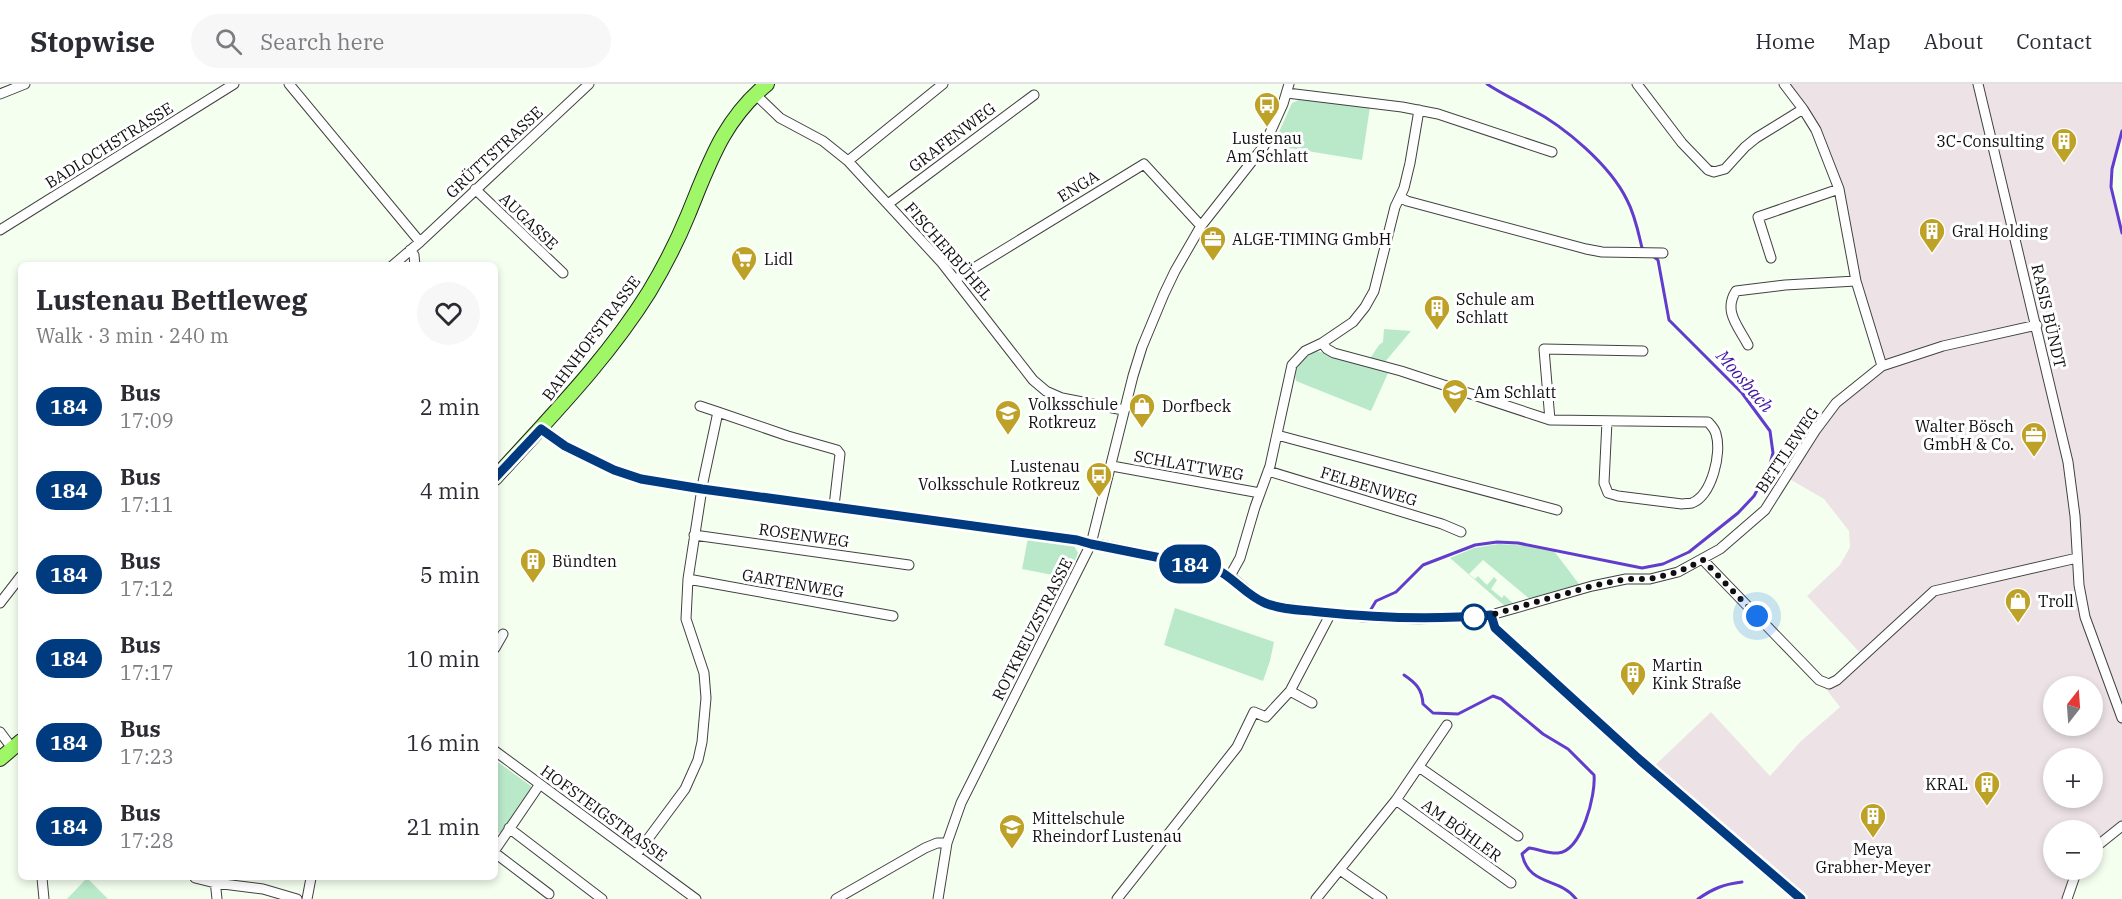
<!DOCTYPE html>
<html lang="en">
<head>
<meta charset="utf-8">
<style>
	body { margin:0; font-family:"IBM Plex Serif",serif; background:#f7f7f7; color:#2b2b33; height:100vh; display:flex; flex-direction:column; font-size:22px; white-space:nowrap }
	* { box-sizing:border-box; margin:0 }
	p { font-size:20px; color:#7c7c81 }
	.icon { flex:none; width:33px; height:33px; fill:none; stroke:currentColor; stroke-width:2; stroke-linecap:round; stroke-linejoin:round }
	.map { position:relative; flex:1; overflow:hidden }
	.sheet { position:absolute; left:18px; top:178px; width:480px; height:618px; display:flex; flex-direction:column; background:#fff; border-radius:9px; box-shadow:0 3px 9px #0003 }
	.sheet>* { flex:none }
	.badge { padding:0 12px; border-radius:20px; font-size:21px; line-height:39px }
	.needle { width:39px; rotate:17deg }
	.tools { position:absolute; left:2043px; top:592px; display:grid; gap:12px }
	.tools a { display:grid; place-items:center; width:60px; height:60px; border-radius:50%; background:#fff; box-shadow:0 3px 9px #0003; font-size:30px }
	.you { position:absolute; width:30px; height:30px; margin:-15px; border:4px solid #fff; border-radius:50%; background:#1a73e8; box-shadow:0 0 0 9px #1a73e833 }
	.map>.badge { position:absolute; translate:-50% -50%; box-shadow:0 0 0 3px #fff }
	.round { display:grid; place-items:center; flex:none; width:63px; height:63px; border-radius:32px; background:#f7f7f7 }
	.overview { display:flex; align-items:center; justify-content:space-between; height:102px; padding:0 18px }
	h1 { font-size:28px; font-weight:800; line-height:45px }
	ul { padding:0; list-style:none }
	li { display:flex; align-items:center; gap:18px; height:84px; padding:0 18px }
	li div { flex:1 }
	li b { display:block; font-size:22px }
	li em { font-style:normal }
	li .badge { min-width:66px; font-weight:700; text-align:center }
	header { display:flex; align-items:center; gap:36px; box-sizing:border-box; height:84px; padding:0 30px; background:#fff; border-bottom:2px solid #e1e1e2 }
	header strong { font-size:28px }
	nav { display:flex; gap:33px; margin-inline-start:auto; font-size:21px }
	.search { width:420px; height:54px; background:#f7f7f7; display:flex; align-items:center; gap:15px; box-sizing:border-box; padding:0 21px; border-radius:33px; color:#7c7c81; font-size:22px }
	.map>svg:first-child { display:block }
	.industrial { fill:#ede3e6; fill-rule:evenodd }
	.green { fill:#bae9ca }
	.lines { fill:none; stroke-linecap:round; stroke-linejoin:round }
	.stream { stroke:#623ccd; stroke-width:3 }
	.minor-casing { stroke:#424242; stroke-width:11 }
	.primary-casing { stroke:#202020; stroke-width:16 }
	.minor { stroke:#fff; stroke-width:9 }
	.primary { stroke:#9ff768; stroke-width:14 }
	.line-casing { stroke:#fff; stroke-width:14 }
	.line { stroke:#003b80; stroke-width:9 }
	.walk { stroke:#0f0f0f; stroke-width:6; stroke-dasharray:0 10.8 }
	.stop-dot { fill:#fff; stroke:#003b80; stroke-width:3 }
	.labels { text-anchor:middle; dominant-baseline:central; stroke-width:6; stroke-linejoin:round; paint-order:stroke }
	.street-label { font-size:16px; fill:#0f0f0f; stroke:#fff }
	.poi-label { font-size:16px; fill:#0f0f0f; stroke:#fff; text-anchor:start }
	.water-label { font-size:18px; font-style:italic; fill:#4018a0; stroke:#fff }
</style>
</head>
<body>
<header>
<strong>Stopwise</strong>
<div class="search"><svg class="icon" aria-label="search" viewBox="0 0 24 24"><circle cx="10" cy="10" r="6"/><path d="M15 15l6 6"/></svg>Search here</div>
<nav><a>Home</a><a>Map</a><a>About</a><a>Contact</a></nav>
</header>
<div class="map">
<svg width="2122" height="815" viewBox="0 0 2122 815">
	<rect width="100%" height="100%" fill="#f5fff0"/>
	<path class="industrial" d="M1784 0H2122V47L2112 85 2111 103 2122 149V742L2093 766 2092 747H2054V786H2077L2067 815H1801L1651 685 1711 628 1770 692 1800 658 1840 623 1819 596 1829 600 1863 572 1807 512 1840 481 1850 463 1849 447 1824 415 1786 393 1836 319 1882 282 1869 241 1839 105 1816 46ZM2054 603H2092V642H2054ZM2054 675H2092V714H2054Z"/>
	<path class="green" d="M1301 15 1370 23 1362 76 1283 63 1284 59 1275 57 1292 19Z
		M1384 245 1411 247 1384 279 1367 274 1371 273 1379 261 1383 258Z
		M1317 267 1389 287 1371 327 1296 297C1292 283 1305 272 1317 267Z
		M1028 454 1073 460 1078 469 1070 488 1066 487 1063 493 1022 485Z
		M1499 460 1529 462 1554 467 1582 504 1532 517 1483 476 1469 490 1475 495 1478 492 1487 501 1494 493 1497 496 1491 505 1502 514 1504 511 1516 522 1507 524 1450 474 1474 464Z
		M1175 524 1274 558 1270 577 1263 597 1164 561Z
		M495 676 531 702V704L502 748 498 749 495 747Z
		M87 794 108 815H67Z"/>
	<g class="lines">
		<path class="stream" d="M1487 0C1502 10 1516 16 1531 25 1565 43 1610 81 1627 116 1635 131 1638 147 1642 164L1645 166
			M2122 47 2112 85 2111 103 2122 149
			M1370 527 1376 517 1396 508 1423 481 1475 461 1497 458 1518 459 1642 484 1663 480 1689 468 1738 429 1754 412 1769 384 1773 369 1770 347 1742 309 1669 236 1658 176 1653 172
			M1404 591C1416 599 1422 605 1423 620L1433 629 1458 630 1493 612 1501 615 1543 650 1568 665 1594 691C1596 710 1582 767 1558 769 1550 770 1538 765 1529 764L1522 770C1529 803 1560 793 1576 815
			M1698 815C1712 805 1724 800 1742 798"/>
		<g class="minor-casing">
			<path id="minor" d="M289 0 420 158
				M1637 0 1682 59 1708 86 1714 88 1725 85 1745 63 1756 54 1803 25
				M1784 0 1803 25 1816 46 1839 105 1856 197 1882 282
				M1978 0 2068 378 2075 432 2079 501 2085 533 2122 634
				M1287 9 1402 23 1438 30 1552 68
				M0 10 25 0
				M755 10 780 34 823 57 848 77 942 179 1033 296 1046 307 1062 314 1123 326
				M848 77 943 0
				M475 105 563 189
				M1400 113 1407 117 1586 165 1602 168 1663 169
				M888 120 1034 11
				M0 146 234 0
				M410 166 414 171 415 182
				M1771 174 1758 133 1839 105
				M392 182 420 158 589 0
				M956 195 1144 80 1201 142
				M1322 259 1327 265 1334 269 1401 287 1550 336 1708 338C1711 341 1715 346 1716 350 1722 369 1712 411 1692 419 1689 420 1686 419 1682 420L1618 412 1608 409 1604 399 1607 337
				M1748 261C1738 242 1723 227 1736 207L1785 201 1856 197
				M700 322 718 328
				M1550 336 1544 265 1643 267
				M541 346 565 362 614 385 641 395 702 405 1077 456 1216 485 1230 492 1256 514 1274 522 1363 533 1420 535 1491 531 1592 502 1626 495H1650L1678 488 1720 465 1765 426 1815 347 1836 319 1882 282 1943 262 2037 241
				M1277 351 1557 426
				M1112 382 1260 409
				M1268 387 1442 440 1461 448
				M694 451 909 481
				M1703 476 1819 596 1829 600 1837 596 1934 507 2077 474
				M1230 492 1240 474 1255 423 1270 382 1292 281 1305 267 1322 259 1353 238 1365 223 1374 207 1395 123 1404 104 1410 79 1419 26
				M688 495 893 532
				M0 519 21 492
				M1491 531 1495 545 1640 677 1801 815
				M495 564 503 550
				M1312 619 1290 607 1331 529
				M0 648 12 664
				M495 667 696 815
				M1419 683 1518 752
				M1396 716 1511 799
				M509 744 602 815
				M495 766 540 700
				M2092 766 2122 742
				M495 769 549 810
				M636 771 685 705 698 676 702 658 706 614 704 589 686 535 688 495 703 398 718 328 788 352 837 366 840 370 834 422
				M1340 786 1382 815
				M42 794 44 815
				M195 794 215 799 263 805 297 815
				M215 796 217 815
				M307 815 311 794
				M836 815 925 764 937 759H947
				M938 815 947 759 961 719 1091 460 1133 292 1142 263 1164 210 1175 187 1201 142 1264 62 1283 20 1289 0
				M1117 815 1237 663 1254 628 1266 633 1290 607
				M1316 815 1396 716 1447 641
				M2067 815 2077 786"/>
		</g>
		<g class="primary-casing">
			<path id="primary" d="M495 394C548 335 606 277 649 208 664 183 677 158 688 131 709 80 723 36 767 0
				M0 675 21 657"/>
		</g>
		<use href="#minor" class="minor"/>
		<use href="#primary" class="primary"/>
	</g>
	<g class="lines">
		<g class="line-casing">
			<path id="line" d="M495 394 541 345 565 362 614 386 641 395 702 405 1077 456 1091 460 1216 485C1234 494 1246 511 1265 519 1282 526 1302 526 1320 528 1377 534 1433 536 1491 531L1495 544 1640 676 1801 815"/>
		</g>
		<use href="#line" class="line"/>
		<path class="walk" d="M1474 533 1491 531 1592 502 1626 495H1650L1678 488 1703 476 1757 532"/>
	</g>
	<defs>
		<g id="bus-pin" transform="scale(1.35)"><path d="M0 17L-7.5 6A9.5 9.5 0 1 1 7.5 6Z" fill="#bea227" stroke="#fff"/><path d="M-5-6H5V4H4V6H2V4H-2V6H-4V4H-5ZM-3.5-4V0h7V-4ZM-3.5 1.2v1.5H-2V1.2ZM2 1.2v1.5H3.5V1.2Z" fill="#fff"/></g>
		<g id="building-pin" transform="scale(1.35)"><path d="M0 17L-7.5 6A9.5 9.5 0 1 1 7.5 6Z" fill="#bea227" stroke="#fff"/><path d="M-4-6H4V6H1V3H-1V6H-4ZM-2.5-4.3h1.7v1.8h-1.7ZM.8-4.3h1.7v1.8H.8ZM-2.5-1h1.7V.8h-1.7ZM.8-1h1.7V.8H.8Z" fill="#fff"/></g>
		<g id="office-pin" transform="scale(1.35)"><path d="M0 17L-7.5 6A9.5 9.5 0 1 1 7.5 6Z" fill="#bea227" stroke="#fff"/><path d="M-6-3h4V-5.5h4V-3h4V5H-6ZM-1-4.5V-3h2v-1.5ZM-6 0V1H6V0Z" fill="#fff"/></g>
		<g id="supermarket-pin" transform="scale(1.35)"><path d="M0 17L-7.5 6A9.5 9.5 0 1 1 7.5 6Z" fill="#bea227" stroke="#fff"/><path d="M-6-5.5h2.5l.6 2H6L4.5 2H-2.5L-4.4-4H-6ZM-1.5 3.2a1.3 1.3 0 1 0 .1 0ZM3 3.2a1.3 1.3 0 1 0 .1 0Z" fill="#fff"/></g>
		<g id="school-pin" transform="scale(1.35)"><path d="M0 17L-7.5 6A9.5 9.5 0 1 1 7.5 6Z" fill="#bea227" stroke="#fff"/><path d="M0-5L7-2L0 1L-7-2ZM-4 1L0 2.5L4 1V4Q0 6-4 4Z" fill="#fff"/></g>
		<g id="shop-pin" transform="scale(1.35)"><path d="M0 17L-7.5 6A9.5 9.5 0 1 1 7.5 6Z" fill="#bea227" stroke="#fff"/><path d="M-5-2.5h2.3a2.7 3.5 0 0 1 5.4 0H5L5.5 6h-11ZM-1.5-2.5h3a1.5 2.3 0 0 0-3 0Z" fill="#fff"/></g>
	</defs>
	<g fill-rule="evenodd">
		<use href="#bus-pin" x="1267" y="21"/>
		<use href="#building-pin" x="2064" y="57"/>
		<use href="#building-pin" x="1932" y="147"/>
		<use href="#office-pin" x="1213" y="155"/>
		<use href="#supermarket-pin" x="744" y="175"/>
		<use href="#building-pin" x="1437" y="224"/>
		<use href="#school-pin" x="1455" y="308"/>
		<use href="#shop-pin" x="1142" y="322"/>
		<use href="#school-pin" x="1008" y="329"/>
		<use href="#office-pin" x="2034" y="351"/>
		<use href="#bus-pin" x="1099" y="391"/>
		<use href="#building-pin" x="533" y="477"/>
		<use href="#shop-pin" x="2018" y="517"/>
		<use href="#building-pin" x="1633" y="590"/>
		<use href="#building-pin" x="1987" y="700"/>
		<use href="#building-pin" x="1873" y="732"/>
		<use href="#school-pin" x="1012" y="743"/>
	</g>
	<circle class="stop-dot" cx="1474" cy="533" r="12"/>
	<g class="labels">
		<g class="street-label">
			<text transform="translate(952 53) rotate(-37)">GRAFENWEG</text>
			<text transform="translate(109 61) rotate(-32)">BADLOCHSTRASSE</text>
			<text transform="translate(494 68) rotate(-43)">GRÜTTSTRASSE</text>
			<text transform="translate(1078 102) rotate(-32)">ENGA</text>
			<text transform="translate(529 137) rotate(44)">AUGASSE</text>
			<text transform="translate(949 167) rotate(49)">FISCHERBÜHEL</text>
			<text transform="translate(2049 232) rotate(77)">RASIS BÜNDT</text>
			<text transform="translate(591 254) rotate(-53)">BAHNHOFSTRASSE</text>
			<text transform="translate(1787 366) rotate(-56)">BETTLEWEG</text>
			<text transform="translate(1189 381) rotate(10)">SCHLATTWEG</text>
			<text transform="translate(1369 402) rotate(17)">FELBENWEG</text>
			<text transform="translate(804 451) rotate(8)">ROSENWEG</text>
			<text transform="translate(793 499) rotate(10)">GARTENWEG</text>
			<text transform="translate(1032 545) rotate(-63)">ROTKREUZSTRASSE</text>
			<text transform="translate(604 729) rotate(36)">HOFSTEIGSTRASSE</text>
			<text transform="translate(1462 746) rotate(36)">AM BÖHLER</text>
		</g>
		<g class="poi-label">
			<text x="1267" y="54" text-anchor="middle">Lustenau<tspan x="1267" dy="18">Am Schlatt</tspan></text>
			<text x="2044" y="57" text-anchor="end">3C-Consulting</text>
			<text x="1952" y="147">Gral Holding</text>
			<text x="1232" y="155">ALGE-TIMING GmbH</text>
			<text x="764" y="175">Lidl</text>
			<text x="1456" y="215">Schule am<tspan x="1456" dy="18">Schlatt</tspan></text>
			<text x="1474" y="308">Am Schlatt</text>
			<text x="1028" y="320">Volksschule<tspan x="1028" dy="18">Rotkreuz</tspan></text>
			<text x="1162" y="322">Dorfbeck</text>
			<text x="2014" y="342" text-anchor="end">Walter Bösch<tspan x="2014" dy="18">GmbH &amp; Co.</tspan></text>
			<text x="1080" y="382" text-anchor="end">Lustenau<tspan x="1080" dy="18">Volksschule Rotkreuz</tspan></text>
			<text x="552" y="477">Bündten</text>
			<text x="2038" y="517">Troll</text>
			<text x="1652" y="581">Martin<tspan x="1652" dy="18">Kink Straße</tspan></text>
			<text x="1968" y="700" text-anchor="end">KRAL</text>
			<text x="1032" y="734">Mittelschule<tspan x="1032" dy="18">Rheindorf Lustenau</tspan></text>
			<text x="1873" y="765" text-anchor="middle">Meya<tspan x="1873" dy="18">Grabher-Meyer</tspan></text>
		</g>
		<g class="water-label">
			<text transform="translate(1745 297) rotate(49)">Moosbach</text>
		</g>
	</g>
</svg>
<div class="tools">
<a><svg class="needle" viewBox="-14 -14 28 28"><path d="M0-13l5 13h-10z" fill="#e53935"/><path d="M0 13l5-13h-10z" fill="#7c7c81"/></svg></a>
<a>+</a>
<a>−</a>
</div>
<div class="you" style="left:1757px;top:532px"></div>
<b class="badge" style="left:1190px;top:480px;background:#003b80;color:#fff">184</b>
<section class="sheet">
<div class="overview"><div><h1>Lustenau Bettleweg</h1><p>Walk · 3 min · 240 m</p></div><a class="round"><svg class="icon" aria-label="heart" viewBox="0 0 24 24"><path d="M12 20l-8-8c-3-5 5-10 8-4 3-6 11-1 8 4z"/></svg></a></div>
<ul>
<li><span class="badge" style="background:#003b80;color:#fff">184</span><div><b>Bus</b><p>17:09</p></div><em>2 min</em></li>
<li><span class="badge" style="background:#003b80;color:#fff">184</span><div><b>Bus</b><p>17:11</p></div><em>4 min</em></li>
<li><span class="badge" style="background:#003b80;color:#fff">184</span><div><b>Bus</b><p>17:12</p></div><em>5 min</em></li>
<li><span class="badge" style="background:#003b80;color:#fff">184</span><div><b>Bus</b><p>17:17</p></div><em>10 min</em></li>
<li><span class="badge" style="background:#003b80;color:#fff">184</span><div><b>Bus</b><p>17:23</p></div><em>16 min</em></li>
<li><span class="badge" style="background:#003b80;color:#fff">184</span><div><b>Bus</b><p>17:28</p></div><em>21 min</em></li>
</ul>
</section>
</div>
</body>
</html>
